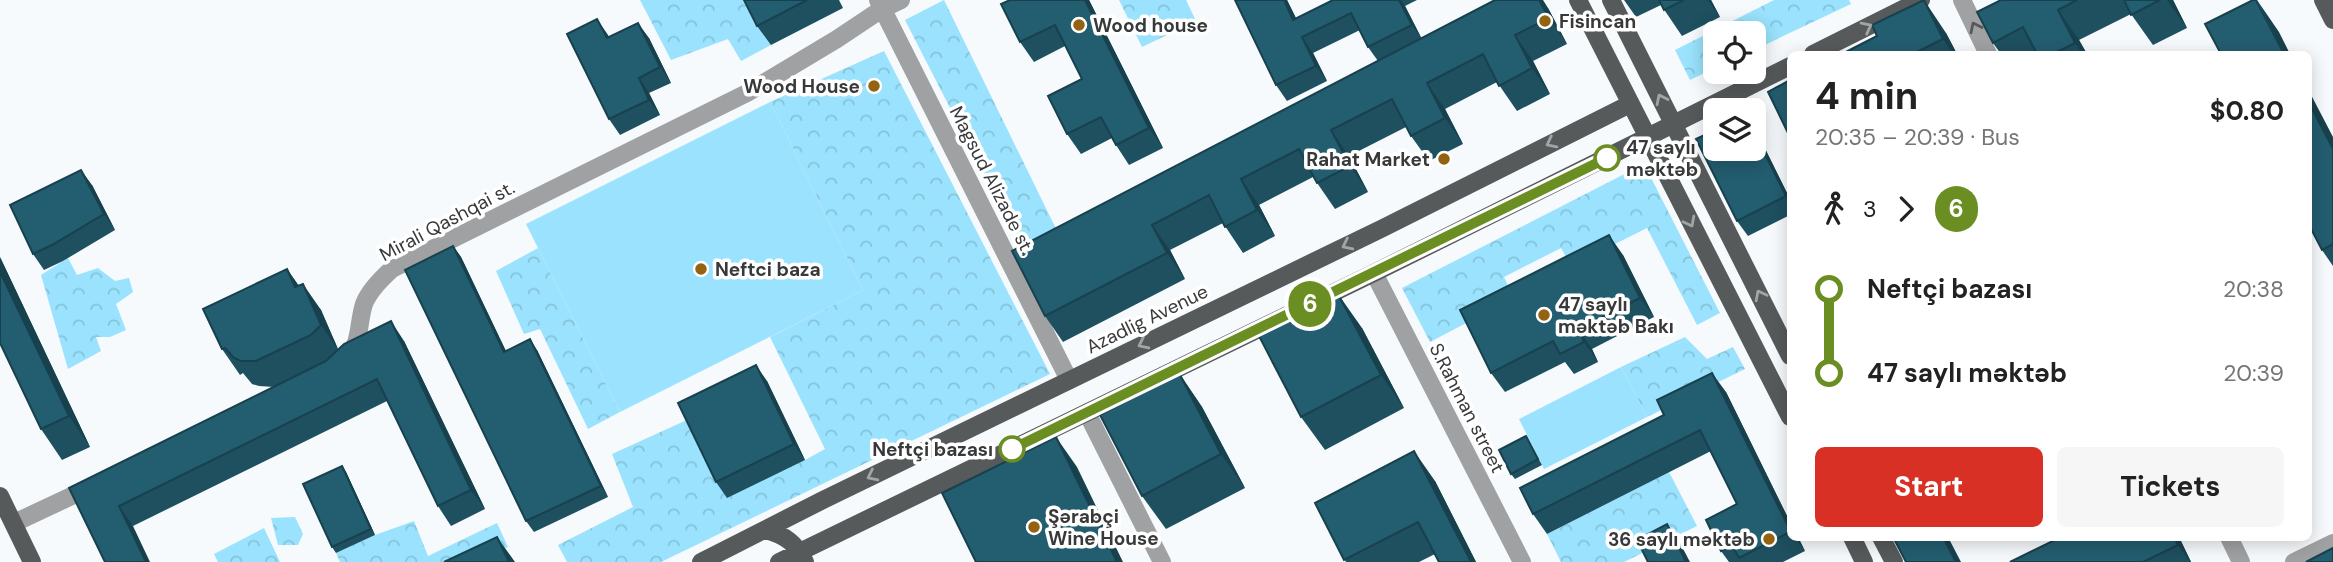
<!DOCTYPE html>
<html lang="en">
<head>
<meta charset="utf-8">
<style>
	body { margin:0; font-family:"DM Sans",sans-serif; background:#f6f6f6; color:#222; height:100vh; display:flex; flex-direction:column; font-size:26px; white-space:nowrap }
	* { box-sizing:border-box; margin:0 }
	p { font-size:23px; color:#767676 }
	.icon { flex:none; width:38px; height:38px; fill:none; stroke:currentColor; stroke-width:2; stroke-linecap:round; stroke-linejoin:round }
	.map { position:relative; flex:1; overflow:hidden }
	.sheet { position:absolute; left:1787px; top:51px; width:525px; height:490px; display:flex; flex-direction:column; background:#fff; border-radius:10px; box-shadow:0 4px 18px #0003 }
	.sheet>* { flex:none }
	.badge { padding:0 14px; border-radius:23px; font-size:24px; line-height:46px }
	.tools { position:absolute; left:1703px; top:21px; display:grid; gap:14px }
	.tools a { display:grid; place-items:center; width:63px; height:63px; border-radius:10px; background:#fff; box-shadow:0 4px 18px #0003; font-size:35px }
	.map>.badge { position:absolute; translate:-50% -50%; box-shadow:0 0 0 4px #fff }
	.legs { display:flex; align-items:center; gap:10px; height:77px; padding:0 28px; font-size:23px }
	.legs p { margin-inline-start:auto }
	.overview { display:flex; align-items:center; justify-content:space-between; height:119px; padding:0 28px }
	h1 { font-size:38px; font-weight:700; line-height:52px }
	.button { display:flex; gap:14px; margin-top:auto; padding:14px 28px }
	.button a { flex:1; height:80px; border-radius:10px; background:#d93025; color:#fff; font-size:28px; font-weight:700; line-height:80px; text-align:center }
	.button a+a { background:#f6f6f6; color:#222 }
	ul { padding:0 28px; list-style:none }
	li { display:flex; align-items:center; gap:24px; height:84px; font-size:26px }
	li i { display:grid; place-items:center; width:10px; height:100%; margin:0 9px; background:currentColor }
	li i::after { content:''; width:18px; height:18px; margin:-9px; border:5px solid; border-radius:50%; background:#fff }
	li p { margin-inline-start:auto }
	li:first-child i { background:linear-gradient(#0000 50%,currentColor 0) }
	li:last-child i { background:linear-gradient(currentColor 50%,#0000 0) }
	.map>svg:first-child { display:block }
	.forest { fill:url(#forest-crowns) }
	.garden { fill:#9ae2fd }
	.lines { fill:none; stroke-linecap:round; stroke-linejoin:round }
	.minor { stroke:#a0a1a2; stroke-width:18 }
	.major { stroke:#575a5b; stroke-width:18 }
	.wall { fill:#1e5060 }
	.shaded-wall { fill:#18414e }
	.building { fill:#235d70; stroke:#18414e; stroke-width:2 }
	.oneway { stroke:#a3a4a5 }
	.oneway2 { stroke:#575859 }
	.line-1-casing { stroke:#fff; stroke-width:16 }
	.line-1 { stroke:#6b8e23; stroke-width:10 }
	.poi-dot { fill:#936311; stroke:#fff; stroke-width:2.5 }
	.stop-1-dot { fill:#fff; stroke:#6b8e23; stroke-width:3.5 }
	.labels { text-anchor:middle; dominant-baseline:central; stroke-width:7; stroke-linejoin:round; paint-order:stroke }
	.poi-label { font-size:19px; font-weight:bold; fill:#38393a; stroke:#fff; text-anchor:start }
	.stop-label { font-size:19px; font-weight:bold; fill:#38393a; stroke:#fff; text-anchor:start }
	.street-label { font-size:19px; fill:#38393a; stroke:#fff }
</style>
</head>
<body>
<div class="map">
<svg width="2333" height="562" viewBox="0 0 2333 562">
	<defs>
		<pattern id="forest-crowns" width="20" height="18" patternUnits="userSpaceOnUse" patternTransform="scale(1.75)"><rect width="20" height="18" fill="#9ae2fd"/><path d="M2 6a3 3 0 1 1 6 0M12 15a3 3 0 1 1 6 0" fill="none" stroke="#85c3da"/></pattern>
	</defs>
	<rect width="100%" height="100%" fill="#f6fafc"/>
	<path class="forest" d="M640 0H748L771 45 741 61 728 39 671 60Z
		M944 0 1062 241 1027 258 905 20Z
		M1119 0H1186L1196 21 1142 47Z
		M1774 0H1849L1851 4 1754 50V33H1715V68L1690 80 1675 50Z
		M884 51 1050 374 661 562H567L558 545 633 507 612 454 689 419 805 460 825 449 770 337 863 290 770 102Z
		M1644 164 1720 313 1697 325 1647 228 1571 266 1561 248 1504 277 1514 298 1430 342 1402 288Z
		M538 248 620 412 588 429 540 329 524 334 496 271Z
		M68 258 77 275 98 268 115 281 129 278 133 292 116 304 126 330 110 337H96L101 351 68 369 41 275Z
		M1685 337 1707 359 1733 347 1745 369 1647 417 1621 367Z
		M1669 472 1697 526 1624 562H1561L1547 534Z
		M295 517 303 534 298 545H278L271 518Z
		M414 521 428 556 497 523 508 547 478 562H340L336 553 375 535Z
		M264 528 280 562H218L214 554Z"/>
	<path class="garden" d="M770 102 863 290 620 412 526 224Z
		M1621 367 1647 417 1544 469 1519 419Z"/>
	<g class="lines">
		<path class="minor" d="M878 0 1069 380
			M1962 0 1988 54
			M1374 273 1522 562
			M348 358C361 341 358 323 364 304 369 291 382 278 392 269L747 93 837 39 882 9 901 0
			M1087 413 1162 562
			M14 523 93 486
			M2229 537 2241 562
			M2294 562 2333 543"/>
		<path class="major" d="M1578 0 1790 417
			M1611 0 1790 356
			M2323 0 2333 20
			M1813 54 1921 0
			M0 496 32 562
			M765 530C785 535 796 543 805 562
			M1852 537 1864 562
			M1881 537 1894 562
			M701 562 823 500 1383 228 1630 104
			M779 562 1374 273 1790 66"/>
	</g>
	<path class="wall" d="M744 0H839L843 8 771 45 757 26Z
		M1089 0 1163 148 1129 165 1116 145 1112 138 1081 154 1067 134 1082 79 1065 46 1034 62 1020 42Z
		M1235 0H1287L1296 18 1333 0H1417L1405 6 1421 38 1548 8 1567 44 1533 61 1550 94 1517 111 1497 82 1445 109 1463 144 1429 161 1411 136 1406 127 1349 156 1368 192 1335 209 1313 177 1259 205 1275 236 1243 253 1223 223 1170 250 1185 279 1063 342 1045 316 1012 251 1378 61 1368 47 1360 30 1313 53 1327 81 1287 101 1276 85Z
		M1624 0H1711L1720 17 1682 36 1661 5 1636 17Z
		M2001 0H2173L2187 28 2153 45 2131 14 2079 40 2087 54H2001L1993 43Z
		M1946 33 1957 54H1842Z
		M609 37 649 38 671 83 649 93 660 115 620 135 609 119Z
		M1756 130 1790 199V215L1748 236 1737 221Z
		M2333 137V266L2322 250Z
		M92 185 115 230 63 261 44 270 33 254Z
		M453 246 461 257 506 351 537 350 608 497 534 532 526 521Z
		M1623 255 1654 317 1592 349 1598 362 1574 374 1565 362 1505 392 1491 373Z
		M0 257 90 447 62 460 41 429Z
		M287 269 299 286 321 310 338 350 404 341 485 509 451 526 438 506 387 401 133 526 69 488 274 387 259 386 252 384 243 373 240 375 222 349Z
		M1362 328 1404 408 1325 450 1301 417Z
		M1179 373 1202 407 1245 488 1166 529 1142 496Z
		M767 381 805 460 727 498 716 482Z
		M1726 392 1790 522V537H1798L1805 551 1783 562H1729L1721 551 1737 504 1711 451 1547 534 1533 514Z
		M1526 436 1542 465 1515 479 1511 474Z
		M342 466 346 472 375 535 336 553 332 547Z
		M1435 481 1476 562H1439L1435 554 1419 562H1346L1315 503Z
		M2061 537H2179L2191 562H2010Z"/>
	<path class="shaded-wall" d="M1085 0H1089L1163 148 1149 128Z
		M1284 0H1287L1304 35 1293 20Z
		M1399 0H1401L1405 6 1423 41 1412 25Z
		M1539 0H1543L1548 8 1567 44 1549 18Z
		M1708 0H1711L1720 17Z
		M1924 0 1946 33 1957 54H1953L1943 39Z
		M2167 0H2173L2187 28Z
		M2257 0 2279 32 2290 54H2284Z
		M2058 10 2079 40 2087 54H2083L2075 43Z
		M597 19 608 35 618 54 607 38Z
		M638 23 649 38 671 83 660 67Z
		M1515 35 1533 61 1550 94 1532 68Z
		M1302 37 1313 53 1327 81 1316 66Z
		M639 78 649 93 660 115 649 100Z
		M1427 83 1445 109 1463 144 1445 118Z
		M2308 89 2333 137V149L2308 101Z
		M1754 127 1790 199V203L1786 196 1754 132Z
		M1331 130 1349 156 1368 192 1350 166Z
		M81 170 92 185 115 230 104 214Z
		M1241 179 1259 205 1275 236 1257 210Z
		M1152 225 1170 250 1185 279 1167 253Z
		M1609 235 1623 255 1654 317 1640 298Z
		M453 246 461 257 511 362 504 352Z
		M0 257 90 447 69 416 0 272Z
		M287 269 305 295 295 287Z
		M303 284 321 310 339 351 321 325Z
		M1338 294 1362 328 1404 408 1381 375Z
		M391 321 404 341 485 509 471 490Z
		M1578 329 1592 349 1598 362 1584 342Z
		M530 339 537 350 608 497 601 486Z
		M756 365 767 381 805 460 794 444Z
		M1179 373 1202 407 1245 488 1221 454Z
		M1712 373 1726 392 1790 522V530Z
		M1056 437 1077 467 1123 562H1117Z
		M1414 451 1435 481 1476 562H1471Z
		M342 466 346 472 375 535 371 529Z
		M119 506 133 526 150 562H146Z
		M1667 524 1680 543 1690 562H1686Z
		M497 537 515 562H509Z
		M1795 537H1798L1805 551Z
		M1943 537H1948L1961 562H1956Z
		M2174 537H2179L2191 562H2190L2178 545Z"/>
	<path class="building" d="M744 0H807L757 26Z
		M1010 0H1085L1149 128 1116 145 1101 117 1067 134 1048 96 1082 79 1055 25 1020 42 1001 4Z
		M1235 0H1284L1293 20 1333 0H1399L1412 25 1368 47 1351 13 1302 37 1316 66 1276 85Z
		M1495 0H1539L1549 18 1515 35 1532 68 1499 86 1483 54 1427 83 1445 118 1411 136 1392 99 1331 130 1350 166 1317 183 1299 149 1241 179 1257 210 1225 227 1209 195 1152 225 1167 253 1045 316 1012 251Z
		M1659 0H1684L1664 10Z
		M1924 0 1943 39 1913 54H1842L1877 36 1872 25Z
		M2001 0H2077L2058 10 2075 43 2053 54H2037L2023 27 1993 43 1977 12Z
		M2124 0H2160L2131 15Z
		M2253 0H2256L2284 54H2221L2205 24Z
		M597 19 607 38 638 23 660 67 639 78 649 100 609 119 567 34Z
		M1790 80V137L1768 92Z
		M2308 101 2333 149V244L2322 250 2308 223Z
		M1715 130V149H1754V132L1786 196 1737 221 1696 139Z
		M81 170 104 214 52 245 33 254 10 205Z
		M1609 235 1640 298 1578 329 1584 342 1560 354 1553 341 1491 373 1460 310Z
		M453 246 504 352 530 339 601 486 526 521 405 270Z
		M287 269 295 287 303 284 321 325 311 335 256 361H241L234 358 225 348 222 349 203 309Z
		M0 272 69 416 41 429 0 343Z
		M1338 294 1381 375 1301 417 1259 336Z
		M391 321 471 490 438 506 377 379 119 506 146 562H105L69 488 326 361 344 344Z
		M756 365 794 444 716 482 678 403Z
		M1179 373 1221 454 1142 496 1100 415Z
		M1712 373 1790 530V532L1739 558 1732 545 1721 551 1706 520 1737 504 1700 430 1533 514 1520 488 1664 415 1657 400Z
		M1526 436 1538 459 1511 474 1499 450Z
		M1056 437 1117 562H976L942 493Z
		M1414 451 1471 562H1439L1418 522 1344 560 1315 503Z
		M342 466 371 529 332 547 303 484Z
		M1667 524 1686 562H1648L1637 540Z
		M497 537 509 562H444Z
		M1893 537H1943L1956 562H1906Z
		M2061 537H2174L2178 545 2143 562H2010Z
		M2333 548V562H2306Z"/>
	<defs><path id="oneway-chevron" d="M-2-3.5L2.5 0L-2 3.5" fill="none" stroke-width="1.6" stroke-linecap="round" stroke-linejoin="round" transform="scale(1.75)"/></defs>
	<g class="oneway">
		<use href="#oneway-chevron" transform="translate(1867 27) rotate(-27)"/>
		<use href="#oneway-chevron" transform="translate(1661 99) rotate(-116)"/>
		<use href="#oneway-chevron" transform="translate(1551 143) rotate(153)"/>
		<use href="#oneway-chevron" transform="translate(1690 222) rotate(63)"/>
		<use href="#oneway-chevron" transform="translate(1347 245) rotate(154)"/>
		<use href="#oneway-chevron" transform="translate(1760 295) rotate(-117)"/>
		<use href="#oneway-chevron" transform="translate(1143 344) rotate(154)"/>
		<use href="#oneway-chevron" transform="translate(872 476) rotate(154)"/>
	</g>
	<use class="oneway2" href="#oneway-chevron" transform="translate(1975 27) rotate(-116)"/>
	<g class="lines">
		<g class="line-1-casing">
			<path id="line-1" d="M1012 449 1607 158"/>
		</g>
		<use href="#line-1" class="line-1"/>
	</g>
	<g class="poi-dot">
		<circle cx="1545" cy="21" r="7"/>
		<circle cx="1079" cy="25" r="7"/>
		<circle cx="874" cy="86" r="7"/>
		<circle cx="1444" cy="159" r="7"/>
		<circle cx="701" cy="269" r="7"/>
		<circle cx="1544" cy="315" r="7"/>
		<circle cx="1034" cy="527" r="7"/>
		<circle cx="1769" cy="539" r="7"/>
	</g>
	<g class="stop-1-dot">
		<circle cx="1607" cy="158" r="12"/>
		<circle cx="1012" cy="449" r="12"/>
	</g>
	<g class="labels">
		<g class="poi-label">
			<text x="1559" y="21">Fisincan</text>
			<text x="1093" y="25">Wood house</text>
			<text x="860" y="86" text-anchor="end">Wood House</text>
			<text x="1430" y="159" text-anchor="end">Rahat Market</text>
			<text x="715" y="269">Neftci baza</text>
			<text x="1558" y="304">47 saylı<tspan x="1558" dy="22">məktəb Bakı</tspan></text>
			<text x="1048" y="516">Şərabçi<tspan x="1048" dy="22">Wine House</tspan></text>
			<text x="1755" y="539" text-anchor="end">36 saylı məktəb</text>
		</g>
		<g class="stop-label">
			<text x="1626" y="147">47 saylı<tspan x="1626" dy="22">məktəb</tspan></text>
			<text x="993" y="449" text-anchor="end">Neftçi bazası</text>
		</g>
		<g class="street-label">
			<text transform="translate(992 180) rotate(63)">Magsud Alizade st.</text>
			<text transform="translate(447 221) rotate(-28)">Mirali Qashqai st.</text>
			<text transform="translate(1147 319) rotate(-26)">Azadlig Avenue</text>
			<text transform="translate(1467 408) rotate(63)">S.Rahman street</text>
		</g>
	</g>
</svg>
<div class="tools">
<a><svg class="icon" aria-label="locate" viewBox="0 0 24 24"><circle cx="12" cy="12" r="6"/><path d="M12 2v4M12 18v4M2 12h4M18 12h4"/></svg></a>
<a><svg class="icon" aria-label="layers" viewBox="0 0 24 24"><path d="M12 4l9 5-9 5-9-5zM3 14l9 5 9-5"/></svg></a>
</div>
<b class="badge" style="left:1310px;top:304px;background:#6b8e23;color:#fff">6</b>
<section class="sheet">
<div class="overview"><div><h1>4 min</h1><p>20:35 – 20:39 · Bus</p></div><b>$0.80</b></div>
<div class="legs"><svg class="icon" aria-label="walk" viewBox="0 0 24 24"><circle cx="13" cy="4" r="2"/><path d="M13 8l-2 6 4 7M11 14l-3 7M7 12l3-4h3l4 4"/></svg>3<svg class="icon" aria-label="forward" viewBox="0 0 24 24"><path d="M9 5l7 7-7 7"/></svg><b class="badge" style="background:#6b8e23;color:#fff">6</b></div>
<ul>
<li><i style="color:#6b8e23"></i><b>Neftçi bazası</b><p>20:38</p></li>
<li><i style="color:#6b8e23"></i><b>47 saylı məktəb</b><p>20:39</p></li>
</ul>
<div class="button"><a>Start</a><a>Tickets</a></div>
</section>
</div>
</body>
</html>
